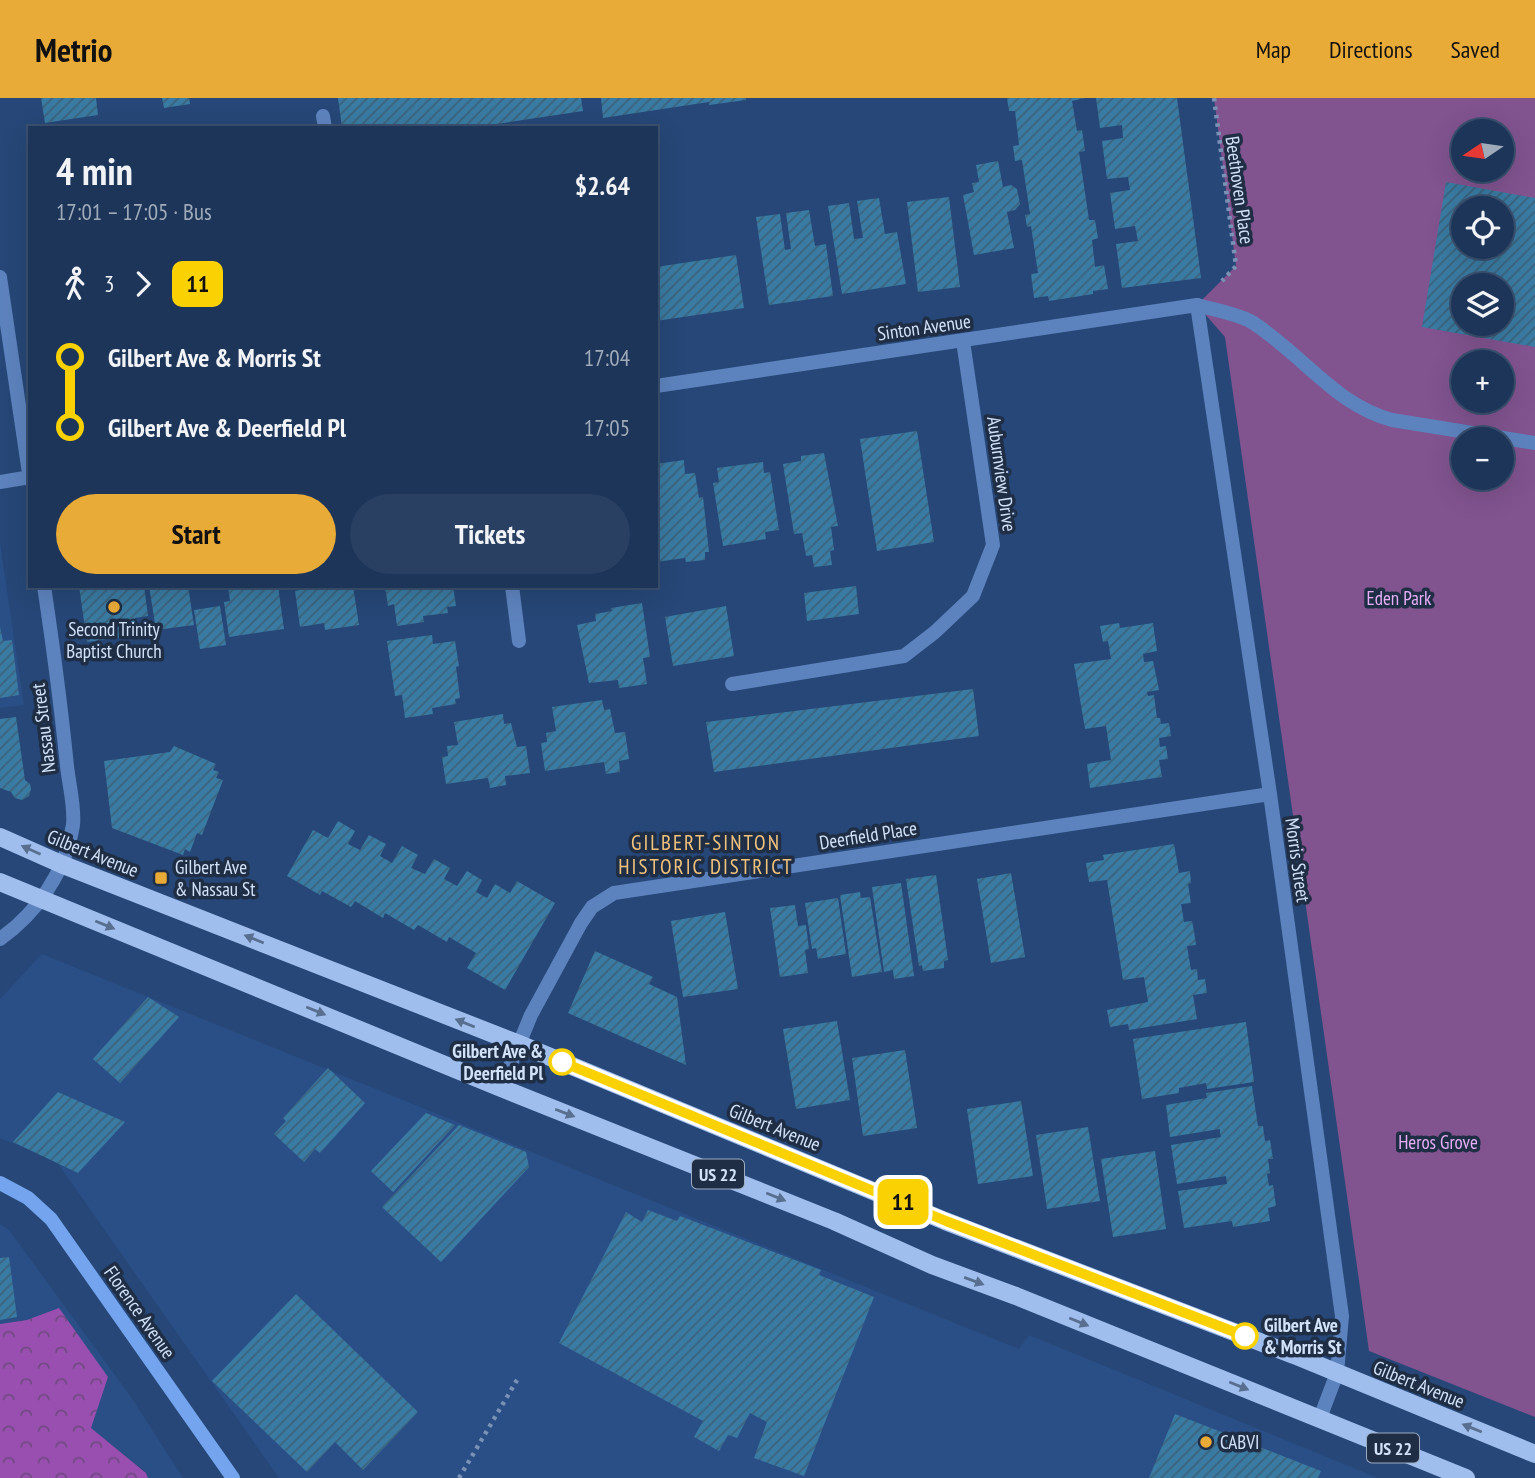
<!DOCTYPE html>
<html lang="en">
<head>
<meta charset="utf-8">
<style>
	body { margin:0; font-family:"PT Sans Narrow",sans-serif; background:#294062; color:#f1f3f6; height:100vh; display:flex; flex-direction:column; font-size:26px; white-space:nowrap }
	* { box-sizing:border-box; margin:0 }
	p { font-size:23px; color:#a0abba }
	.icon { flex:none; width:38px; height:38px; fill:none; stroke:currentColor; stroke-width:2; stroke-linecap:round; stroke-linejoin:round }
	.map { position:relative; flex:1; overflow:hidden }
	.drawer { position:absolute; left:28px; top:28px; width:630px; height:462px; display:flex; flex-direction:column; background:#1c3559; border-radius:0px; box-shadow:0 7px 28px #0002,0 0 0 2px #3a506f }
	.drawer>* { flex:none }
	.badge { padding:0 14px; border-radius:10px; font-size:24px; line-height:46px }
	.needle { width:46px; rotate:257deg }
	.controls { position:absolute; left:1451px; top:21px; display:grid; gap:14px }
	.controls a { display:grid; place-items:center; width:63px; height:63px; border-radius:50%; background:#1c3559; box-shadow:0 7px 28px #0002,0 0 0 2px #3a506f; font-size:35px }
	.map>.badge { position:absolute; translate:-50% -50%; box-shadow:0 0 0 4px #fff }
	.legs { display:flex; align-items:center; gap:10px; height:77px; padding:0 28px; font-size:23px }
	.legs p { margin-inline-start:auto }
	.head { display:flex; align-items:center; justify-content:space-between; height:119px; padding:0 28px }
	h1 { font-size:38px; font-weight:700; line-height:52px }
	.button { display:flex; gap:14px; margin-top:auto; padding:14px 28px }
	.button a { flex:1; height:80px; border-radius:42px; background:#e9ab38; color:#111; font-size:28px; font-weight:700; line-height:80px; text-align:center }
	.button a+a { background:#294062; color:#f1f3f6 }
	ul { padding:0 28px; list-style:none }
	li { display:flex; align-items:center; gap:24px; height:70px; font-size:26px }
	li i { display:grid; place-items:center; width:10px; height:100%; margin:0 9px; background:currentColor }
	li i::after { content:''; width:18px; height:18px; margin:-9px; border:5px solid; border-radius:50%; background:#1c3559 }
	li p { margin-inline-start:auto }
	li:first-child i { background:linear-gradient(#0000 50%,currentColor 0) }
	li:last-child i { background:linear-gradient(currentColor 50%,#0000 0) }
	header { display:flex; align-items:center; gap:42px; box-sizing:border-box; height:98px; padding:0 35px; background:#e9ab38; color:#111 }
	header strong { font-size:33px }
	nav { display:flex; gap:38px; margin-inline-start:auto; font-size:24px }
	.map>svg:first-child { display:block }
	.built { fill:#2a4f86 }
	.forest { fill:url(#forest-crowns) }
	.park { fill:#81538f; fill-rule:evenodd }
	.building { fill:url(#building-hatch); fill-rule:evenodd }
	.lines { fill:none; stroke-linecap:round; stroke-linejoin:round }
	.path { stroke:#7992b6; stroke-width:4.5; stroke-dasharray:3.5 5; stroke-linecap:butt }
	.lane { stroke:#5d83be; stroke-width:14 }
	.street { stroke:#5d83be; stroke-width:14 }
	.secondary { stroke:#73a4ed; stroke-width:14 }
	.primary { stroke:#9fbeed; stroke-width:18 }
	.oneway { fill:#596f90 }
	.line-1-casing { stroke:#fff; stroke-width:16 }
	.line-1 { stroke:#fad204; stroke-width:10 }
	.poi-dot { fill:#e9ab38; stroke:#1f2e44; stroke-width:2.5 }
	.stop-1-dot { fill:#fff; stroke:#fad204; stroke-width:3.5 }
	.labels { text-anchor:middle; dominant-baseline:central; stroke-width:7; stroke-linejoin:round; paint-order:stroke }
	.shield { fill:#1f2e44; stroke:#9cacc3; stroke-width:2 }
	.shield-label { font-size:18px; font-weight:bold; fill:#d2e2f9 }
	.street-label { font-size:19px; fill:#d2e2f9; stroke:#1f2e44 }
	.park-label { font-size:19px; fill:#e6aff7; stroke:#1f2e44 }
	.poi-label { font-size:19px; fill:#d2e2f9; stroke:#1f2e44; text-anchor:start }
	.stop-label { font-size:19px; font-weight:bold; fill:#d2e2f9; stroke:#1f2e44; text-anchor:end }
	.neighbourhood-label { font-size:21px; letter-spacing:2px; fill:#efc37e; stroke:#1f2e44 }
</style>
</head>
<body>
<header>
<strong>Metrio</strong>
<nav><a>Map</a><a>Directions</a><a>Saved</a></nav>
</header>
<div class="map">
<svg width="1535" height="1380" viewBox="0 0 1535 1380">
	<defs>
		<pattern id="forest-crowns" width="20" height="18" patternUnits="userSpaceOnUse" patternTransform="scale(1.75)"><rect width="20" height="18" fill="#994faf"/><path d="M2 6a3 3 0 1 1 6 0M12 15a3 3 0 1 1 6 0" fill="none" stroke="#704a82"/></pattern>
		<pattern id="building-hatch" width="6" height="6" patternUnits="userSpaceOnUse" patternTransform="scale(1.75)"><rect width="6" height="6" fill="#3a7ba3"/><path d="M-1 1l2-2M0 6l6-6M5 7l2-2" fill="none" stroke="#3c627b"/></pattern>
	</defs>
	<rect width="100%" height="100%" fill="#264777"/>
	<path class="built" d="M0 445 24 607 0 610Z
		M42 856 1019 1251 1029 1237 1378 1380H279L56 1063 0 1040V901Z
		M0 1126 9 1132 131 1299 183 1380H148L146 1374 90 1330 27 1222 0 1226Z"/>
	<path class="forest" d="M59 1210 108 1279 91 1330 146 1375 148 1380H0V1226L27 1222Z"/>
	<path class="park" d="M1214 0H1535V1319L1369 1253 1225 239 1197 207 1236 168ZM1463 33H1502V72H1463ZM1463 110H1502V149H1463ZM1463 187H1502V226H1463ZM1463 264H1502V303H1463ZM1463 341H1502V380H1463Z"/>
	<path class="building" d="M41 0H96L98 17 45 25Z
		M162 0H189L190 6 164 10Z
		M338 0H581L583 13 470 30H342Z
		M601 0H746V2L709 7V4L603 20Z
		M1007 0H1085L1072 3 1077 33 1082 32 1085 53 1079 54 1089 122H1095L1098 140 1092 142 1095 169 1104 167 1108 191 1093 193V196L1049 203 1048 198 1034 200 1031 176 1038 175 1031 128 1027 129 1025 117 1030 116 1022 62 1015 63 1013 48 1019 47 1015 13H1009Z
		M1096 0H1177L1201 180 1122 190 1116 146 1138 143 1135 128 1115 131 1110 95 1130 92 1128 79 1107 81 1102 43 1123 40 1122 27 1100 30Z
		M998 63 1003 89 1011 87 1017 91 1020 106 1015 112 1007 114 1014 150 974 157 963 97 974 94 972 85 979 84 976 67Z
		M1446 84 1535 100V249L1422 229ZM1463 110H1502V149H1463ZM1463 187H1502V226H1463Z
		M949 99 960 189 918 194 907 104Z
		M879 100 885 136 897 134 906 186 842 196 828 108 849 105 854 141 863 140 857 103Z
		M809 112 815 148 826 146 833 198 769 207 756 119 780 116 785 152 791 151 786 115Z
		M736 157 744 210 656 223V169Z
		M917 333 934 444 877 453 860 341Z
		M824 355 838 428 831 429 834 452 830 453 832 467 814 469 812 457 806 458 802 435 794 436 783 366 801 363V358Z
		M684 362 685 376 695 375 699 400 703 399 709 454H705V462L686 464 685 460 656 464V366Z
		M763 364 764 375 770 374 779 432 765 434 766 441 723 448 713 385 719 384 717 370Z
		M79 488H144L148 518 135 520 137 537 87 544Z
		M149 488H188L194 527 156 532Z
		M228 488H278L284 531 229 539 224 504 230 503Z
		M300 488H353L359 527 325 532 324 525 300 529 295 493 300 492Z
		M385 488H453L456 508 447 509 448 515 423 518 424 524 397 528 394 506 388 508Z
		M856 488 859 516 807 523 804 495Z
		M642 505 650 559 643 560 647 586 619 590 618 582 589 585 577 527 596 523 595 516 612 513 611 510Z
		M220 508 226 547 200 551 194 512Z
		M726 508 734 558 673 568 665 519Z
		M1119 525 1120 530 1153 525 1157 553 1143 556 1144 564 1153 563 1159 592 1147 594 1148 598 1154 597 1157 620H1160L1161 626 1169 625 1171 638 1159 640 1160 649 1166 648 1168 661 1159 662 1162 679 1090 690 1087 666 1111 662 1106 628 1085 631 1074 566 1111 561 1108 543 1103 544 1100 528Z
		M0 529 3 543 12 542 19 597 0 600Z
		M432 537 433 546 455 543 459 568 456 569 460 600 455 601 456 606 432 610 433 616 405 620 402 597 395 598 387 543Z
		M973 591 979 638 714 674 706 624Z
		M602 602 604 612 610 611 615 635 625 634 629 661 619 663 620 674 606 676 604 664 545 673 541 645 547 644 546 635 556 633 552 609Z
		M503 616 504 626 511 625 517 649 526 648 530 675 505 678 506 687 490 690 488 680 446 686 442 659 448 658 447 648 458 647 454 624Z
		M16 619 25 682 30 686 31 691 29 698 22 702 15 700 11 694 0 690V621Z
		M174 648 216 666 213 672 219 674 216 680 223 682 202 737 197 735 190 754 185 751 183 757 112 730 104 663 170 654Z
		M338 723 355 733 348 746 360 752 369 737 386 746 380 758 392 765 402 748 418 757 411 770 425 776 434 761 450 770 444 781 457 788 467 773 482 782 476 794 487 800 495 786 510 795 517 783 555 805 505 892 467 870 476 855 449 839 447 844 418 827 414 832 385 815 383 820 355 803 351 809 322 793 320 797 287 778 313 732 328 740Z
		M1174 746 1179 775 1190 773 1191 785 1188 786 1191 805 1181 806 1184 824 1192 823 1194 833 1196 847 1187 848 1191 872 1197 871 1198 882 1205 881 1207 895 1193 897 1197 921 1129 932 1128 926 1110 929 1107 912 1148 904 1144 879 1123 882 1107 782 1089 784 1086 765 1104 762 1103 757Z
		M1011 775 1025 859 991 865 977 781Z
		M936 777 948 862 944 863V870L923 873 922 867 919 868 906 781Z
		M901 785 914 878 894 881 893 872 884 874 872 789Z
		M860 794 861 800 870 799 882 874 852 879 840 797Z
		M838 800 846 856 818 861 816 850 812 851 805 805Z
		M795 807 798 828 806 827 809 851 805 852 808 875 780 879 770 810Z
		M725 814 738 891 683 899 671 823Z
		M595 853 653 879 649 886 677 899 686 967 568 915Z
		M148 899 179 919 120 985 93 961Z
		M837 923 850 1002 796 1011 783 931Z
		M1246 924 1254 984 1207 991 1206 985 1179 990V995L1142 1001 1133 941Z
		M905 952 917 1030 863 1038 852 960Z
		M328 970 365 1005 320 1055 315 1051 304 1064 274 1036 286 1023 283 1020Z
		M1252 988 1258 1028H1263L1265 1043 1270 1042 1273 1061H1268L1270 1075 1267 1076 1269 1088 1273 1087 1276 1108 1268 1110 1270 1123 1233 1129 1232 1123 1184 1130 1178 1093 1227 1086 1226 1078 1177 1086 1171 1047 1221 1039 1220 1035V1031L1170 1039 1166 1007 1207 1000 1206 995Z
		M58 994 125 1024 78 1075 13 1044Z
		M1021 1003 1033 1078 978 1086 967 1011Z
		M426 1015 455 1027 393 1094 371 1073Z
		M459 1027 526 1054 529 1069 441 1164 382 1109Z
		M1088 1029 1100 1103 1047 1111 1036 1037Z
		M1155 1053 1166 1131 1113 1139 1101 1061Z
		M648 1112 677 1123 680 1118 821 1172 819 1177 874 1199 804 1378 754 1360 767 1324 750 1315 737 1340 728 1337 719 1353 694 1339 703 1323 559 1245 626 1114 642 1124Z
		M9 1159 17 1219 0 1222V1160Z
		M296 1196 418 1314 363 1372 335 1344 307 1374 212 1283Z
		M1175 1316 1321 1373 1318 1380H1149Z"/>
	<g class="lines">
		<path class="path" d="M1214 0 1236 168 1222 183
			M459 1380 517 1282"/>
		<path class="lane" d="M323 18 325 30
			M1197 207C1215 212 1234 215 1250 223 1261 229 1271 238 1281 246 1317 275 1346 310 1392 322L1535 345
			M732 586 904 558 935 534 973 498 993 447 963 243"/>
		<path class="street" d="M0 179 30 382
			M656 288 1197 207 1270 696 1342 1218 1337 1275 1320 1320
			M0 384 30 379
			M512 488 519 543
			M0 841C37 815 66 773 73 727 75 709 69 687 67 668 61 608 53 548 44 488
			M501 990 531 917 581 825 592 809 614 795 1270 696"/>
		<path class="secondary" d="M0 1085 28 1100 51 1121 233 1380"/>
		<path class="primary" d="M0 739 61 766 519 946 945 1123 1294 1257 1535 1356
			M0 784 501 990 834 1123 932 1167 1016 1198 1466 1380"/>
	</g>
	<defs><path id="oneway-solid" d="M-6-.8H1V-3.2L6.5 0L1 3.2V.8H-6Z" transform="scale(1.75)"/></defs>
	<g class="oneway">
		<use href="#oneway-solid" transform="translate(31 752) rotate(-156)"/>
		<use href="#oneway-solid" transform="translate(105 827) rotate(22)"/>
		<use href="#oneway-solid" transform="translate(254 841) rotate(-158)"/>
		<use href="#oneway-solid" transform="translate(316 913) rotate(22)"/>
		<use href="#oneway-solid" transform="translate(465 925) rotate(-158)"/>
		<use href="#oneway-solid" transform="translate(565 1015) rotate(21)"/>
		<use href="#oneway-solid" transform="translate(776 1099) rotate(22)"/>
		<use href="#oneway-solid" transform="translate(974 1183) rotate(20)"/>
		<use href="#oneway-solid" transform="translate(1079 1224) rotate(22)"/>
		<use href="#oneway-solid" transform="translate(1239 1288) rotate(22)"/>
		<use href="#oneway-solid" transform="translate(1472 1330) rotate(-158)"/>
	</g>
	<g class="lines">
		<g class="line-1-casing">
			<path id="line-1" d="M562 964 946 1123 1245 1238"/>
		</g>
		<use href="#line-1" class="line-1"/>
	</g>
	<g class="poi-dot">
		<circle cx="114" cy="509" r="7"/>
		<rect x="154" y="773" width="14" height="14" rx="3.5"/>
		<circle cx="1206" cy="1344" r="7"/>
	</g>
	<g class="stop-1-dot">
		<circle cx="562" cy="964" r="12"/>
		<circle cx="1245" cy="1238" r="12"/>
	</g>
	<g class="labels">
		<g class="shield">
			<rect x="692" y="1061.5" width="52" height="29" rx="5"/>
			<rect x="1367" y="1335.5" width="52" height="29" rx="5"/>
		</g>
		<g class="shield-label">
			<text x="718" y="1076">US 22</text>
			<text x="1393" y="1350">US 22</text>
		</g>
		<g class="street-label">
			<text transform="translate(1240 92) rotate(82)">Beethoven Place</text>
			<text transform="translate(924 229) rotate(-8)">Sinton Avenue</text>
			<text transform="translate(1002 376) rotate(82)">Auburnview Drive</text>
			<text transform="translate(43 630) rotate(-97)">Nassau Street</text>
			<text transform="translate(868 737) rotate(-9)">Deerfield Place</text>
			<text transform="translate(93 755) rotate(22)">Gilbert Avenue</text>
			<text transform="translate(1298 762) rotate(82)">Morris Street</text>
			<text transform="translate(775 1029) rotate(22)">Gilbert Avenue</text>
			<text transform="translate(140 1214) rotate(55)">Florence Avenue</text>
			<text transform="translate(1419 1286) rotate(22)">Gilbert Avenue</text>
		</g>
		<g class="park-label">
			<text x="1399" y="500">Eden Park</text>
			<text x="1438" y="1044">Heros Grove</text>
		</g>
		<g class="poi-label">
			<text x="114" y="531" text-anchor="middle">Second Trinity<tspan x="114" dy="22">Baptist Church</tspan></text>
			<text x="175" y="769">Gilbert Ave<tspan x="175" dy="22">&amp; Nassau St</tspan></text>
			<text x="1220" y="1344">CABVI</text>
		</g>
		<g class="stop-label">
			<text x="543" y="953">Gilbert Ave &amp;<tspan x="543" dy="22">Deerfield Pl</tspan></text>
			<text x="1264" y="1227" text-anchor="start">Gilbert Ave<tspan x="1264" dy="22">&amp; Morris St</tspan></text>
		</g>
		<g class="neighbourhood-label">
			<text x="706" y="744">GILBERT-SINTON<tspan x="706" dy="24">HISTORIC DISTRICT</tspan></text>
		</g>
	</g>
</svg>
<div class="controls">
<a><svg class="needle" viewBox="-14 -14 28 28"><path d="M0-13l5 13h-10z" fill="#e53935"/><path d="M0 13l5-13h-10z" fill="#a0abba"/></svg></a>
<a><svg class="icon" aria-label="locate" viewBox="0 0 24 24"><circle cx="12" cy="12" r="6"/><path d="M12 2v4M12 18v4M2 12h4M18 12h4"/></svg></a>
<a><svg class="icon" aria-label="layers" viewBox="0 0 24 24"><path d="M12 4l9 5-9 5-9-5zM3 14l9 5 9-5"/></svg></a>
<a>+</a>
<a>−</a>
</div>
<b class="badge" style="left:903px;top:1104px;background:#fad204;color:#111">11</b>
<section class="drawer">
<div class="head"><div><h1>4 min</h1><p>17:01 – 17:05 · Bus</p></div><b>$2.64</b></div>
<div class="legs"><svg class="icon" aria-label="walk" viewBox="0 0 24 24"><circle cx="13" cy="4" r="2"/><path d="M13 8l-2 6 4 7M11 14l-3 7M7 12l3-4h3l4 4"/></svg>3<svg class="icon" aria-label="forward" viewBox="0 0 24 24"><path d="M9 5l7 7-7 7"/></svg><b class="badge" style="background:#fad204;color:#111">11</b></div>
<ul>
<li><i style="color:#fad204"></i><b>Gilbert Ave &amp; Morris St</b><p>17:04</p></li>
<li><i style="color:#fad204"></i><b>Gilbert Ave &amp; Deerfield Pl</b><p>17:05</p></li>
</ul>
<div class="button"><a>Start</a><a>Tickets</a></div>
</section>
</div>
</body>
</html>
